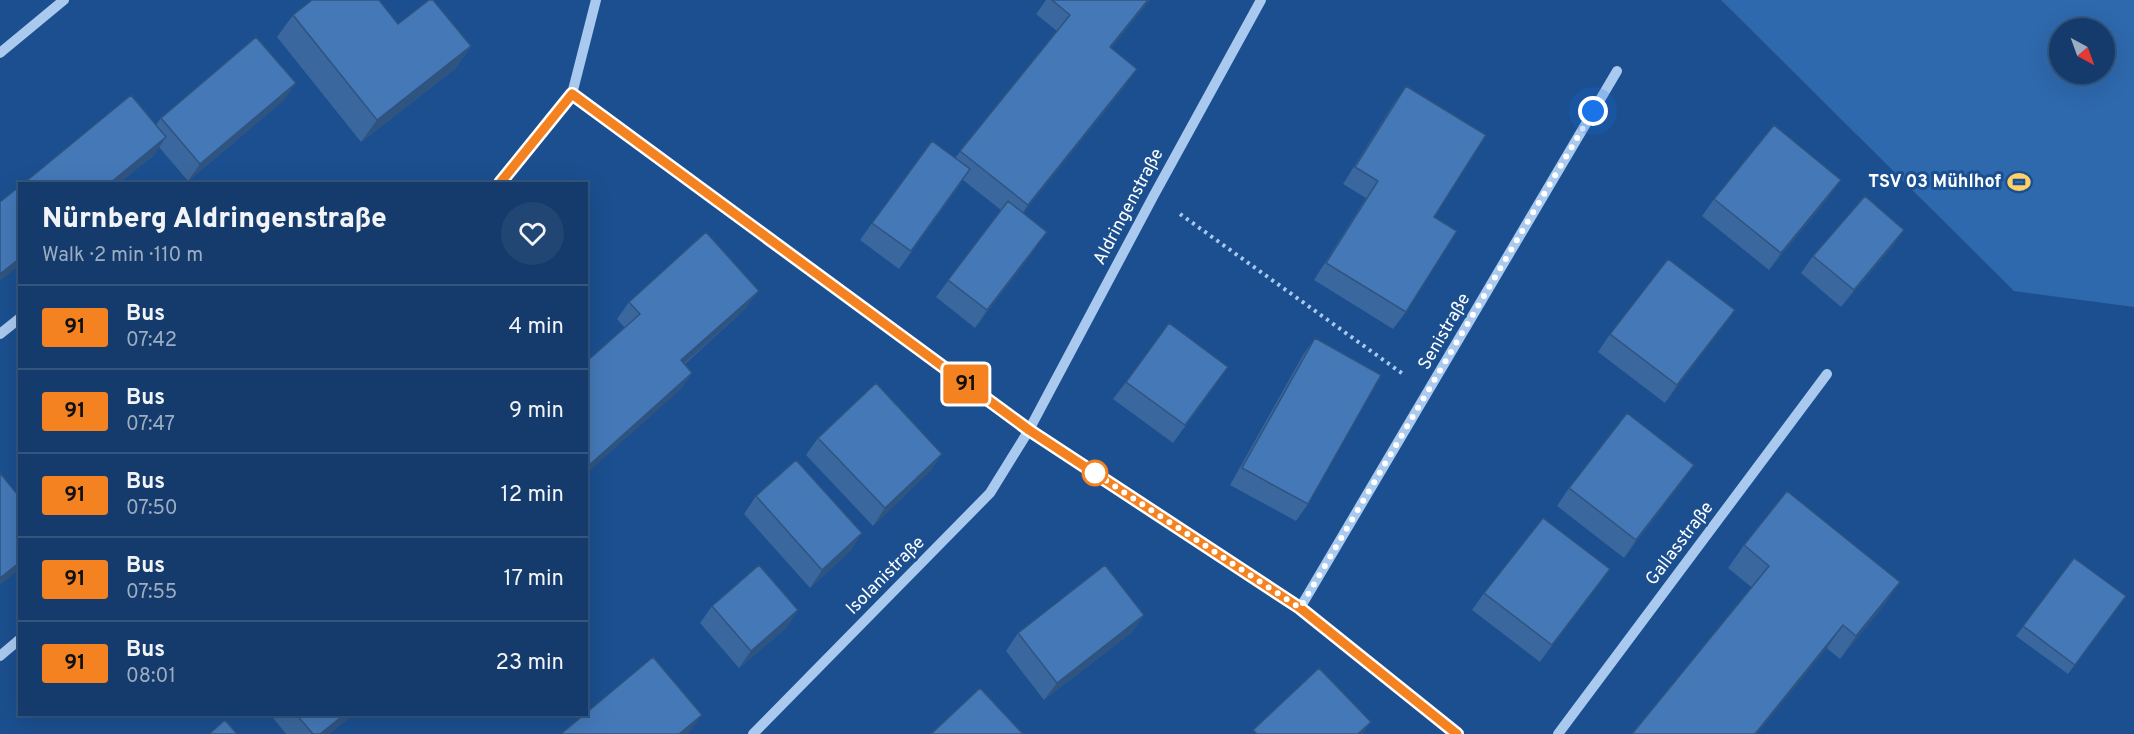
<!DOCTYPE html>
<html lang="en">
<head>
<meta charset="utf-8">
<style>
	body { margin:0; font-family:Overpass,sans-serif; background:#214673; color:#f1f3f6; height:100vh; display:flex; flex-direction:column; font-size:22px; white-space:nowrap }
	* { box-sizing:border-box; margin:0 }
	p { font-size:20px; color:#9dadc1 }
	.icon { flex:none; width:33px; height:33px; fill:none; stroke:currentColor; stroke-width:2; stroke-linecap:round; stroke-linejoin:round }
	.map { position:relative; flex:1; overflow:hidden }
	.panel { position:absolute; left:18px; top:182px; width:570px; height:534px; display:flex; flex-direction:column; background:#143b6b; border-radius:0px; box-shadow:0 6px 24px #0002,0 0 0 2px #33557e }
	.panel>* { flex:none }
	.badge { padding:0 12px; border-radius:4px; font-size:21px; line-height:39px }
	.needle { width:39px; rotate:139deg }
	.buttons { position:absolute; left:2049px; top:18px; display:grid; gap:12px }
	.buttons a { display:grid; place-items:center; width:66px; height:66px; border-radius:50%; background:#143b6b; box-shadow:0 6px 24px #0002,0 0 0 2px #33557e; font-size:30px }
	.you { position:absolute; width:30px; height:30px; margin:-15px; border:4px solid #fff; border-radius:50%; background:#1a73e8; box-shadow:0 0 0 9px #1a73e833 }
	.map>.badge { position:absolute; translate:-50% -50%; box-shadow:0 0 0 3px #fff }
	.round { display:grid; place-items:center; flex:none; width:63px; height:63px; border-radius:32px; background:#214673 }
	.head { display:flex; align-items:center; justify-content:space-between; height:102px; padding:0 24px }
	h1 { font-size:28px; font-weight:800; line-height:45px }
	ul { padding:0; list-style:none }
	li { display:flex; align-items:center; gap:18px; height:84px; padding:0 24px; border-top:2px solid #33557e }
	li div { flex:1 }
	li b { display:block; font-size:22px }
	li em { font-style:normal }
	li .badge { min-width:66px; font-weight:700; text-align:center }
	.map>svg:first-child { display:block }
	.green { fill:#2e69ad; fill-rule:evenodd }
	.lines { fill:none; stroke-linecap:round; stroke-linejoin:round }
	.path { stroke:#a9c9ee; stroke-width:4; stroke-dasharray:3 4.5; stroke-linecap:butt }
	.minor { stroke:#a9c9ee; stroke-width:10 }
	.wall { fill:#3a679d }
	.shaded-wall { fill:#305480 }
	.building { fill:#4478b7; stroke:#305480; stroke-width:1.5 }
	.line-casing { stroke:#fff; stroke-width:14 }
	.line { stroke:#f58220; stroke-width:9 }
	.walk { stroke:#fff; stroke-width:6; stroke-dasharray:0 10.8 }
	.stop-dot { fill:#fff; stroke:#f58220; stroke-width:3 }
	.labels { text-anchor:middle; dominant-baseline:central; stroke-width:6; stroke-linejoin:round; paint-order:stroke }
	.poi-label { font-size:18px; font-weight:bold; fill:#fff; stroke:#1b4f8f; text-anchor:end }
	.street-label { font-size:18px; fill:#fff; stroke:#1b4f8f }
</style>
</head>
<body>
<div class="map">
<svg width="2134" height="734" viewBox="0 0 2134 734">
	<rect width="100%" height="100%" fill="#1b4f8f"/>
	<path class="green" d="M1721 0H2134V307L2014 291ZM2104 28V74H2060V28Z"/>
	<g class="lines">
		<path class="path" d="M1180 214 1403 374"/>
		<path class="minor" d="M0 53 64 0
			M572 94 1029 430 1300 608 1457 734
			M500 183 572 94 596 0
			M0 334 20 318
			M1300 608 1617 71
			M0 656 20 639
			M753 734 990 493 1029 430 1154 195 1261 0
			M1558 734 1827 374"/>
	</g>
	<path class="wall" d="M1046 0H1150L1111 48 1125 86 1023 213 1035 249 975 328 936 297 1001 210 963 180 899 269 860 240 872 223 955 158 1057 31 1036 14Z
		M293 15 398 24 471 46 455 69 361 142 277 37Z
		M1406 86 1434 217 1406 312 1393 329 1314 280 1366 198 1343 184 1394 103Z
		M284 100 188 181 159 147 154 155 119 183H24L156 125 161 118Z
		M1829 197 1769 270 1702 216 1714 199Z
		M1904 230 1892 247 1841 307 1801 273 1813 256Z
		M629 302 746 308 685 364 692 373 680 390 617 319Z
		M1735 310 1665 403 1598 352 1610 334Z
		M1315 338 1308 504 1296 521 1230 485 1303 355Z
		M1126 382 1216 384 1173 443 1113 399Z
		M818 438 942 454 930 471 873 526 806 455Z
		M1682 482 1624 558 1557 506 1569 488Z
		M756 496 862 533 850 551 810 588 744 514Z
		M1744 545 1900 582 1884 605 1840 659 1728 568Z
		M2074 558 2126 596 2068 674 2016 636Z
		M1610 569 1540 662 1472 610 1484 593Z
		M712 606 798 610 786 628 739 668 700 623Z
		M1144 615 1132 632 1044 700 1006 651 1018 633Z
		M270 714H354L329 734H286Z"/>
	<path class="shaded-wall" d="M1148 0H1150L1098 64 1110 47Z
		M471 46 455 69 361 142 377 120Z
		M1137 69 1125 86 1016 222 1028 205Z
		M296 83 284 100 188 181 200 164Z
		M166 137 154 155 119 183H110Z
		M1841 180 1829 197 1769 270 1781 253Z
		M1904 230 1892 247 1841 307 1854 290Z
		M1047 232 1035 249 975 328 987 310Z
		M20 258V265L0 281V274Z
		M759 291 746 308 669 377 681 360Z
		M1735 310 1723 327 1665 403 1677 385Z
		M692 373 680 390 586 474V468Z
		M942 454 930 471 873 526 885 508Z
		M1694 465 1682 482 1624 558 1636 540Z
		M862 533 850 551 810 588 822 570Z
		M20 562V569L0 585V578Z
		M1610 569 1598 586 1540 662 1552 645Z
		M1900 582 1884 605 1840 659 1856 636Z
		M798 610 786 628 739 668 751 651Z
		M1144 615 1132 632 1044 700 1057 683Z
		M1843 625 1827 648 1757 734H1755Z
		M345 714H354L329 734H320Z
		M702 715 688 734H679Z
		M1371 722 1363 734H1358Z"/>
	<path class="building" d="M312 0H379L398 24 429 0H433L471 46 377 120 293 15Z
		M1052 0H1148L1110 47 1137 69 1028 205 960 151 1070 15Z
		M256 37 296 83 200 164 161 118Z
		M1406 86 1486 135 1434 217 1457 231 1406 312 1326 263 1378 181 1355 167Z
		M131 95 166 137 110 183H24Z
		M1774 125 1841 180 1781 253 1714 199Z
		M932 141 970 169 911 251 872 223Z
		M20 186V258L0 274V202Z
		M1865 196 1904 230 1854 290 1813 256Z
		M1008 201 1047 232 987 310 948 280Z
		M706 232 759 291 681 360 692 373 586 468V362L640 314 629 302Z
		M1668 259 1735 310 1677 385 1610 334Z
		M1169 323 1228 367 1185 425 1126 382Z
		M1315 338 1381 375 1308 504 1242 468Z
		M876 383 942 454 885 508 818 438Z
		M1627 413 1694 465 1636 540 1569 488Z
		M796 460 862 533 822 570 756 496Z
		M0 473 17 494 20 491V562L0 578Z
		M1787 491 1900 582 1856 636 1843 625 1755 734H1632L1769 566 1744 545Z
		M1543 518 1610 569 1552 645 1484 593Z
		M2074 558 2126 596 2075 665 2023 626Z
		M759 565 798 610 751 651 712 606Z
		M1105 565 1144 615 1057 683 1018 633Z
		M653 657 702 715 679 734H563L562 733 585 714H586V713Z
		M1319 668 1371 722 1358 734H1257L1253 730Z
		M980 688 1023 734H931Z
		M296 714H345L320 734H313Z
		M225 720 237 734H209Z"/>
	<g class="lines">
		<g class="line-casing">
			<path id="line" d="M500 183 572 94 1029 430 1300 608 1457 734"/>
		</g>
		<use href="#line" class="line"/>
		<path class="walk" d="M1095 473 1087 468 1300 608 1593 111"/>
	</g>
	<defs>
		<g id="stadium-bare" transform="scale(1.8)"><path d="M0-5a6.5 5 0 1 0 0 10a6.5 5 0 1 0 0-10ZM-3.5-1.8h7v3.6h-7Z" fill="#ffd166" stroke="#1b4f8f" stroke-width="2.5" paint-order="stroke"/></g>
	</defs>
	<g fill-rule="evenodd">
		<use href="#stadium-bare" x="2019" y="182"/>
	</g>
	<circle class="stop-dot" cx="1095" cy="473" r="12"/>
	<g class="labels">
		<g class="poi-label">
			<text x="2001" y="182">TSV 03 Mühlhof</text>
		</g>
		<g class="street-label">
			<text transform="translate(1129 207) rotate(-62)">Aldringenstraße</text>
			<text transform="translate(1445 332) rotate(-60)">Senistraße</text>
			<text transform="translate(1680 544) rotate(-53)">Gallasstraße</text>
			<text transform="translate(886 576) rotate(-45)">Isolanistraße</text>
		</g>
	</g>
</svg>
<div class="buttons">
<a><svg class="needle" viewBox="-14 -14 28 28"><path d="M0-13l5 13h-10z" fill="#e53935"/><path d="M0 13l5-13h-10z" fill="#9dadc1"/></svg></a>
</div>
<div class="you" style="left:1593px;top:111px"></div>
<b class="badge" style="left:966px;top:384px;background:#f58220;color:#111">91</b>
<section class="panel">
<div class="head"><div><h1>Nürnberg Aldringenstraße</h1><p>Walk · 2 min · 110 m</p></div><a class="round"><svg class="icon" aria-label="heart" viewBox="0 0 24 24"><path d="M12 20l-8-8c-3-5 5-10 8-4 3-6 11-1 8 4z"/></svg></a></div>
<ul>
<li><span class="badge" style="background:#f58220;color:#111">91</span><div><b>Bus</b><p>07:42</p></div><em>4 min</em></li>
<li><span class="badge" style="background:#f58220;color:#111">91</span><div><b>Bus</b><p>07:47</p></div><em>9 min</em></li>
<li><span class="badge" style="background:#f58220;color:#111">91</span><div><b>Bus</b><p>07:50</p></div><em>12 min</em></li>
<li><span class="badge" style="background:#f58220;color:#111">91</span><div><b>Bus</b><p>07:55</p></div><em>17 min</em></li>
<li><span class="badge" style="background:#f58220;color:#111">91</span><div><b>Bus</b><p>08:01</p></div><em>23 min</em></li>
</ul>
</section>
</div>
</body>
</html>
